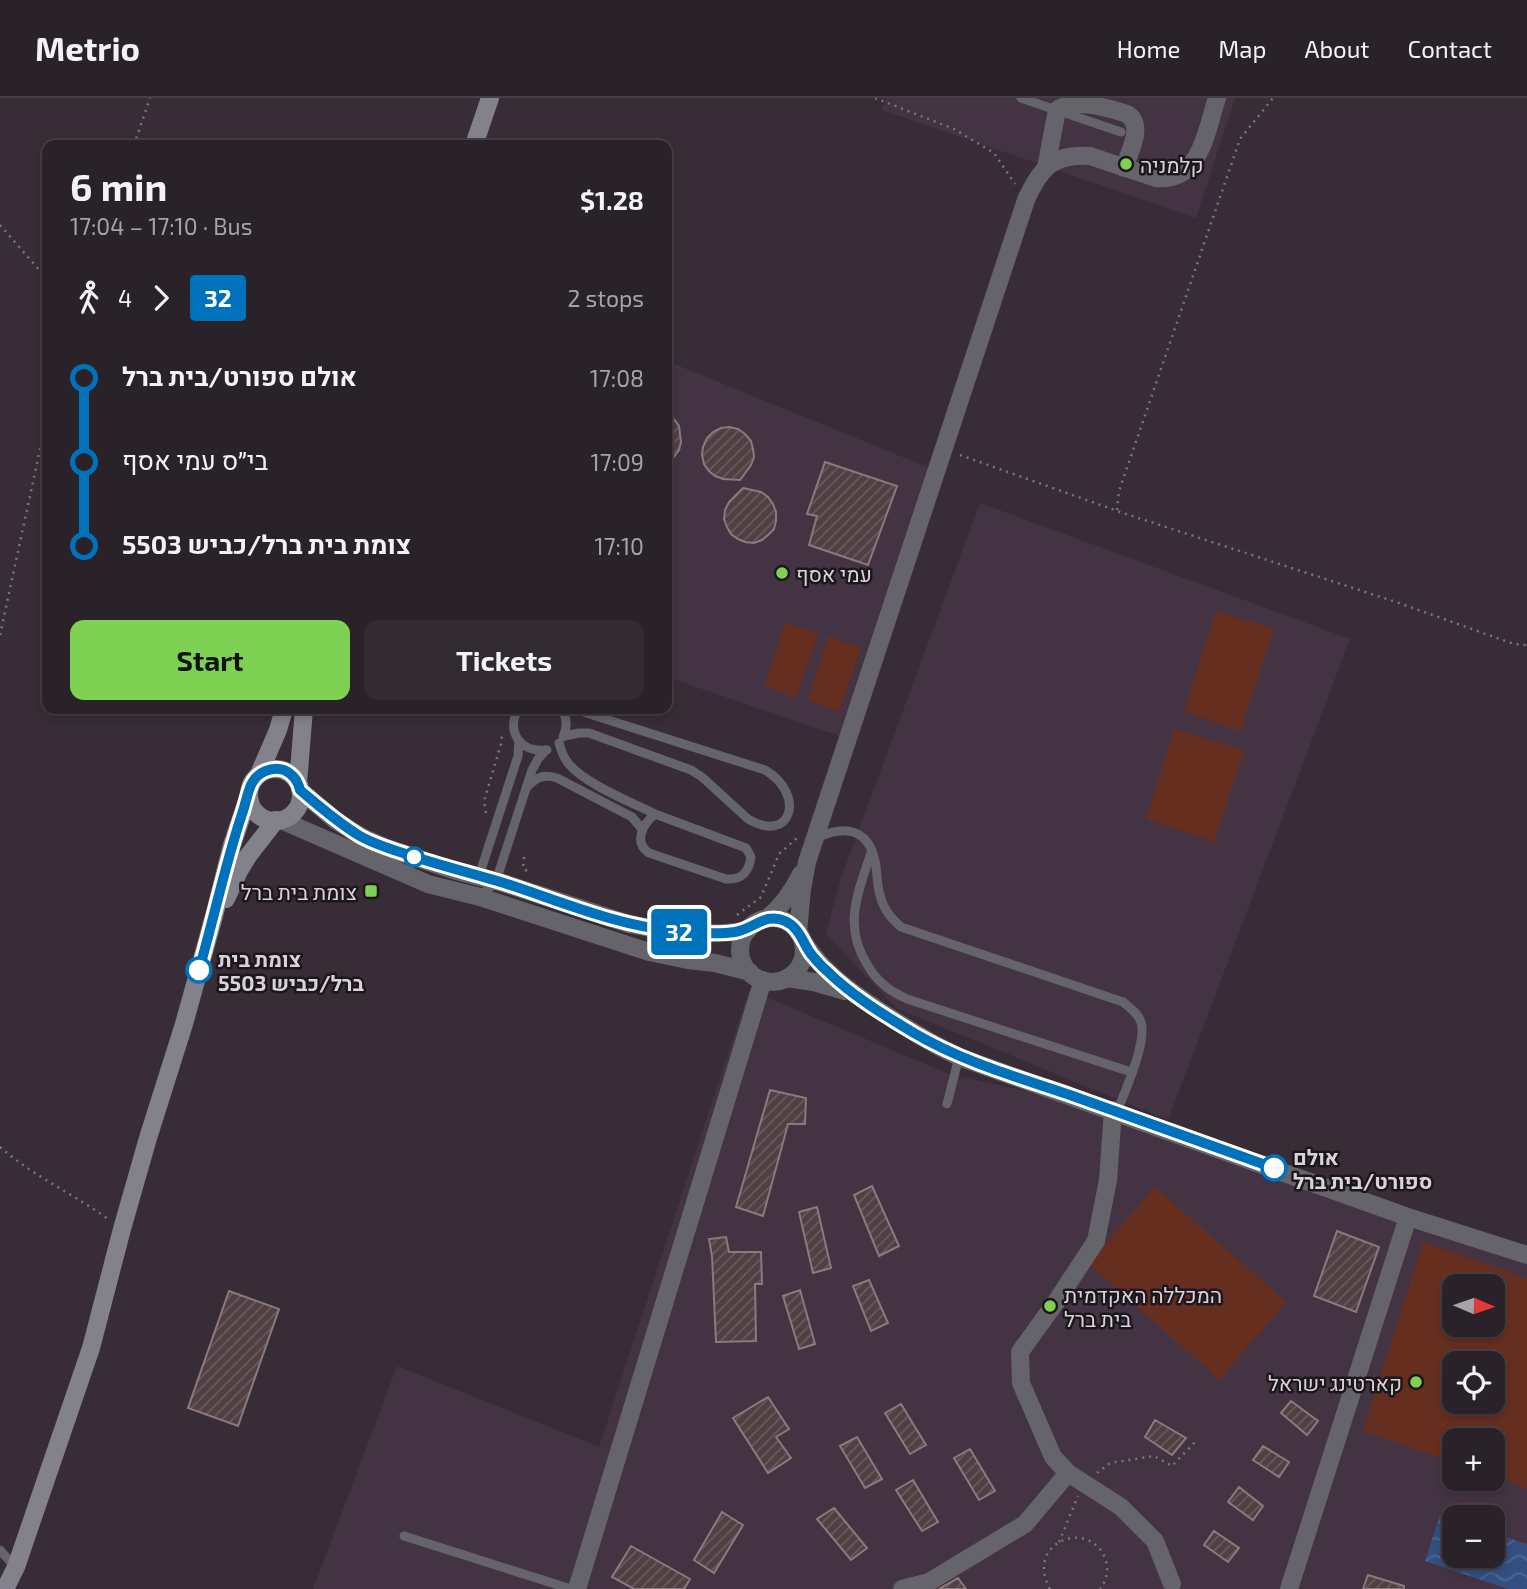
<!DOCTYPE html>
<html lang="en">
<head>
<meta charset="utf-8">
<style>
	body { margin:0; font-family:"Exo 2",Heebo,sans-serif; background:#322a31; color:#f1f3f6; height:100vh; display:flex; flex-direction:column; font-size:26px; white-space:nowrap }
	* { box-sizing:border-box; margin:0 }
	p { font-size:23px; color:#a5a4a8 }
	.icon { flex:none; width:38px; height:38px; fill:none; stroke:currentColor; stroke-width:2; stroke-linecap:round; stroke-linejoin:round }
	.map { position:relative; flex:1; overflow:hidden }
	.sheet { position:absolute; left:42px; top:42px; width:630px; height:574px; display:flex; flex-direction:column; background:#2a2229; border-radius:14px; box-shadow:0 4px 10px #0003,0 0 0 2px #463f46 }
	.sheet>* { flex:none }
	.badge { padding:0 14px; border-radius:5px; font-size:24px; line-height:46px }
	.needle { width:46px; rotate:92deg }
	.tools { position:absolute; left:1442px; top:1176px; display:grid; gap:14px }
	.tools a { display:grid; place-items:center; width:63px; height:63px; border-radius:14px; background:#2a2229; box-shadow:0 4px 10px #0003,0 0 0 2px #463f46; font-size:35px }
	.map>.badge { position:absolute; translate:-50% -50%; box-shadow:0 0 0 4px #fff }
	.legs { display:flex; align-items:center; gap:10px; height:77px; padding:0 28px; font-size:23px }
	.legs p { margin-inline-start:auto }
	.headline { display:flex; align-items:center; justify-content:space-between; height:119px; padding:0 28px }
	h1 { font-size:38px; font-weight:700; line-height:52px }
	.button { display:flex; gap:14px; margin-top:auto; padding:14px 28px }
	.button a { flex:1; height:80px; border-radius:14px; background:#7ed153; color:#111; font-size:28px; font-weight:700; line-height:80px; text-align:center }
	.button a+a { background:#322a31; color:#f1f3f6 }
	ul { padding:0 28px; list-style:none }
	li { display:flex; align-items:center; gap:24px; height:84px; font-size:26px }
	li i { display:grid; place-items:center; width:10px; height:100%; margin:0 9px; background:currentColor }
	li i::after { content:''; width:18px; height:18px; margin:-9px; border:5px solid; border-radius:50%; background:#2a2229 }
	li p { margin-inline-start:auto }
	li:first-child i { background:linear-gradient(#0000 50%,currentColor 0) }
	li:last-child i { background:linear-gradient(currentColor 50%,#0000 0) }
	header { display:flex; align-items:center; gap:42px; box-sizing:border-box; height:98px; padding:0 35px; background:#2a2229; border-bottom:2px solid #463f46 }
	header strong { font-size:33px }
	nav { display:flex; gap:38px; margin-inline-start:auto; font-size:24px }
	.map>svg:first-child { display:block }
	.built { fill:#443443; fill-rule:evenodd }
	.pitch { fill:#662e1f; fill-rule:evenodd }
	.water { fill:url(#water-waves) }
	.building { fill:url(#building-hatch); stroke:#8c797d; stroke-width:2 }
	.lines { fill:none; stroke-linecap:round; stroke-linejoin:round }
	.path { stroke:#7d737c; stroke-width:2.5; stroke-dasharray:2 5; stroke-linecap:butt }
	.service { stroke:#66646b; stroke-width:9 }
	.minor { stroke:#66646b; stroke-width:18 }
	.tertiary { stroke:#66646b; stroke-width:18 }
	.secondary { stroke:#83818c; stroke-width:18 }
	.line-1-casing { stroke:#fff; stroke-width:16 }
	.line-1 { stroke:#0072bc; stroke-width:10 }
	.poi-dot { fill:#7ed153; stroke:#1c171c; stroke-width:2.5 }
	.stop-1-dot { fill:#fff; stroke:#0072bc; stroke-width:3.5 }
	.labels { text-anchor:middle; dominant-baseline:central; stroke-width:5; stroke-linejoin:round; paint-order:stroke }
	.poi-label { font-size:21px; fill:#d9d2d8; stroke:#1c171c; text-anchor:start }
	.stop-label { font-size:21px; font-weight:bold; fill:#d9d2d8; stroke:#1c171c; text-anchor:start }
</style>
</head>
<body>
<header>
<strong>Metrio</strong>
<nav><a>Home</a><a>Map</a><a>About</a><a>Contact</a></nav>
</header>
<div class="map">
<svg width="1527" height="1491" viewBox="0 0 1527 1491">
	<defs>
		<pattern id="water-waves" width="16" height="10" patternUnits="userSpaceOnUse" patternTransform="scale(1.75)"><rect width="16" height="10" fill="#344f81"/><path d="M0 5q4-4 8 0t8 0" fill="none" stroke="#516792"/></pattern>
		<pattern id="building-hatch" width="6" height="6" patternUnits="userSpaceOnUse" patternTransform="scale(1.75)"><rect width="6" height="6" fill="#503f43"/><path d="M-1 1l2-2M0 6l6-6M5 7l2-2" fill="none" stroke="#695a5d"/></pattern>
	</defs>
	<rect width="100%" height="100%" fill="#382d37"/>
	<path class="built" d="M886 0H1235L1196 120 882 12Z
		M667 263 932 371 842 639 667 579Z
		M980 405 1350 541 1168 1022 896 910 826 836 842 777Z
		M749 892 949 976 1113 1012 1527 1155V1491H313L397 1268 599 1349ZM1454 1188H1493V1227H1454ZM1454 1265H1493V1304H1454ZM1454 1342H1493V1381H1454ZM1454 1419H1493V1458H1454Z"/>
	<path class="pitch" d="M1216 513 1274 531 1240 633 1184 614Z
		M785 524 818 536 796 600 765 588Z
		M828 538 861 550 839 614 808 602Z
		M1174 631 1244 652 1214 744 1146 721Z
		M1155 1089 1286 1204 1219 1282 1088 1165Z
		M1423 1144 1527 1180V1390L1493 1378V1342H1454V1365L1363 1333ZM1493 1188V1227H1454V1188ZM1454 1265H1493V1304H1454Z"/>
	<path class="water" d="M1440 1417 1454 1422V1458H1493V1435L1527 1446V1491H1508L1425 1463Z"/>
	<path class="building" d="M667 312 679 328 681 344 679 352 667 368Z
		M729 329 738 331 745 336 751 343 753 351 754 359 751 367 740 382 723 381 715 378 709 373 704 366 702 357 703 349 707 340 713 334 721 330Z
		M825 364 897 388 868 467 809 447 817 418 807 416Z
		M743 390 761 394 768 399 773 406 776 414V423L774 431 768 437 762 442 754 445 745 444 738 441 731 436 727 429 724 421 725 412 729 404Z
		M770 992 806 1000 805 1026H788L763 1118 736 1109Z
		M872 1088 899 1148 879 1158 854 1097Z
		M817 1109 831 1170 813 1175 799 1114Z
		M1337 1133 1379 1149 1356 1214 1314 1198Z
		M726 1139 729 1154H761L762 1186H755L756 1243 716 1244 712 1158 709 1141Z
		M869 1182 888 1225 871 1233 853 1188Z
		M800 1192 815 1246 799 1251 783 1198Z
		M229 1193 279 1211 238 1328 188 1310Z
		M768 1299 789 1331 776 1339 791 1360 768 1375 733 1320Z
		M1291 1303 1318 1323 1307 1337 1281 1315Z
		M901 1306 926 1347 910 1356 885 1315Z
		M1155 1322 1186 1340 1172 1357 1145 1339Z
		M857 1339 882 1381 865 1390 840 1348Z
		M1263 1348 1289 1364 1279 1379 1253 1362Z
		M970 1351 995 1393 979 1402 954 1360Z
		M913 1382 938 1424 922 1433 896 1392Z
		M1239 1389 1263 1408 1253 1422 1228 1404Z
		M834 1410 867 1450 851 1462 817 1421Z
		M722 1414 743 1427 714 1475 694 1462Z
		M1214 1433 1239 1450 1228 1464 1204 1447Z
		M631 1448 690 1481 684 1491H634L612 1479Z
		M1368 1477 1404 1488V1491H1363Z
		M958 1480 966 1491H939Z"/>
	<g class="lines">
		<path class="path" d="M875 0 954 31 994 55 1015 86
			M134 47 150 0
			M0 127 41 174 47 188
			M960 357 1123 415 1396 504 1514 546 1527 547
			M1117 412 1119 393 1240 41 1273 0
			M0 537 47 319
			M486 715 484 703 501 646 502 637
			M524 759 523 770 528 774
			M737 817 761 799 779 756 798 739
			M0 1049C33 1078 72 1095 108 1121
			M1097 1375 1110 1365 1154 1358 1172 1368 1195 1344
			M1059 1444 1078 1398
			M1050 1491C1024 1444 1089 1420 1105 1460 1109 1471 1107 1482 1100 1491"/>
		<path class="service" d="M1021 0 1121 34
			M518 611C506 634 520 655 547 652
			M561 611C568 620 567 630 563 639
			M564 638 579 635H589L691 672 702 679 748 721C792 747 806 696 765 672L574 611
			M559 645C561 652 563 659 568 665 585 686 631 704 655 716
			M527 689C537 679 543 676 557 680L632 719 642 731
			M655 716 746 750 751 759C749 774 742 782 726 781L649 755C633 744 643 726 655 716Z
			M817 740C841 728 866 729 874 759 878 771 876 785 880 797 883 811 891 820 901 829L1123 904C1130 910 1138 915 1141 924 1147 945 1125 993 1117 1014
			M872 752C859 792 842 827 867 866 871 874 877 881 884 887 890 893 899 897 907 901L1131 974
			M479 781V778L518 658 519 643
			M480 799 496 783 532 672 538 661 546 652
			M947 1006 959 959
			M404 1438 571 1491
			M0 1452 15 1469"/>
		<path class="minor" d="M1046 70 1057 12C1073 0 1106 9 1127 16 1145 27 1129 55 1124 70
			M766 821C782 809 792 794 801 776
			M798 834 802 791 807 764 1026 102C1040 71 1053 55 1090 58L1156 80C1201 84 1206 33 1217 0
			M803 843C823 875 852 895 883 915 908 931 932 946 959 959L1408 1119 1527 1157
			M787 880 814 884 845 893
			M1113 1012 1108 1082 1096 1143 1056 1204 1020 1254 1021 1285 1053 1359 1068 1375 1121 1409 1155 1443 1172 1486
			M577 1491 763 882
			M902 1491 929 1484 1025 1426 1068 1375
			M1289 1491 1408 1119"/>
		<path class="tertiary" d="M300 692 335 722 362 739 384 749 453 772 503 785 629 826C668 834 708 839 748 832
			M281 722 428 786 480 799 649 854 688 862 715 865 750 874
			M740 852a32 32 0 1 1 64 0a32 32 0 1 1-64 0Z"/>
		<path class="secondary" d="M474 47 490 0
			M249 697a26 26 0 1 1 52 0a26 26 0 1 1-52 0Z
			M259 676 278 632 284 611
			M298 685 304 611
			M226 801 239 773 248 758 276 722
			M5 1491 16 1469 91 1250 122 1131 148 1040 184 926 214 818 232 747 249 697"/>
	</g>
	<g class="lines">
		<g class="line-1-casing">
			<path id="line-1" d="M199 872C214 820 225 767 242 716 245 708 248 692 252 685 258 674 272 668 284 672 293 676 298 683 300 692 319 708 338 725 360 738 374 746 390 751 406 756 438 767 471 775 504 785 560 803 617 828 676 833 695 835 716 837 735 834 754 831 765 814 785 823 799 829 803 845 811 856 816 862 821 868 826 872 851 897 884 917 914 935 963 964 1017 979 1070 997 1138 1021 1206 1046 1274 1070"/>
		</g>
		<use href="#line-1" class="line-1"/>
	</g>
	<g class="poi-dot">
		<circle cx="1126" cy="66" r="7"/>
		<circle cx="782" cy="475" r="7"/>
		<rect x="364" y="786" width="14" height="14" rx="3.5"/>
		<circle cx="1050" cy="1208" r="7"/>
		<circle cx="1416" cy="1284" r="7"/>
	</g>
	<g class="stop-1-dot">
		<circle cx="414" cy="759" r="9"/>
		<circle cx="199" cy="872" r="12"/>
		<circle cx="1274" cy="1070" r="12"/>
	</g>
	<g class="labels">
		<g class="poi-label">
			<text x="1140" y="66">קלמניה</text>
			<text x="796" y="475">עמי אסף</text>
			<text x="357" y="793" text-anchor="end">צומת בית ברל</text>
			<text x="1064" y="1196">המכללה האקדמית<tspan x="1064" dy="24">בית ברל</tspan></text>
			<text x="1402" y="1284" text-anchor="end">קארטינג ישראל</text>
		</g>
		<g class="stop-label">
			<text x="218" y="860">צומת בית<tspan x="218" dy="24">ברל/כביש 5503</tspan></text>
			<text x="1293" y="1058">אולם<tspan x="1293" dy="24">ספורט/בית ברל</tspan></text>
		</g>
	</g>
</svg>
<div class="tools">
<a><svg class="needle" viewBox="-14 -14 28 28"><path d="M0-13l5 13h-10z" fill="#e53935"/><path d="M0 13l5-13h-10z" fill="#a5a4a8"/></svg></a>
<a><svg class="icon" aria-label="locate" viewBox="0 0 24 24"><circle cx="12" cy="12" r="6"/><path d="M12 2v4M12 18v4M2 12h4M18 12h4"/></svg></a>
<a>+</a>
<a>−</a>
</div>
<b class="badge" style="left:679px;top:834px;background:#0072bc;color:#fff">32</b>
<section class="sheet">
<div class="headline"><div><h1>6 min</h1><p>17:04 – 17:10 · Bus</p></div><b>$1.28</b></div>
<div class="legs"><svg class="icon" aria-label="walk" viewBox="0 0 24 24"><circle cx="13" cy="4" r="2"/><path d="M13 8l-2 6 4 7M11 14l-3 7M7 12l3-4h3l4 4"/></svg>4<svg class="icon" aria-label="forward" viewBox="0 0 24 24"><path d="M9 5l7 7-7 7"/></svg><b class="badge" style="background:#0072bc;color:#fff">32</b><p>2 stops</p></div>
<ul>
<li><i style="color:#0072bc"></i><b>אולם ספורט/בית ברל</b><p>17:08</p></li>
<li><i style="color:#0072bc"></i><span>בי״ס עמי אסף</span><p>17:09</p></li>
<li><i style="color:#0072bc"></i><b>צומת בית ברל/כביש 5503</b><p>17:10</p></li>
</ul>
<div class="button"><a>Start</a><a>Tickets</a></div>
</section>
</div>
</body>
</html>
